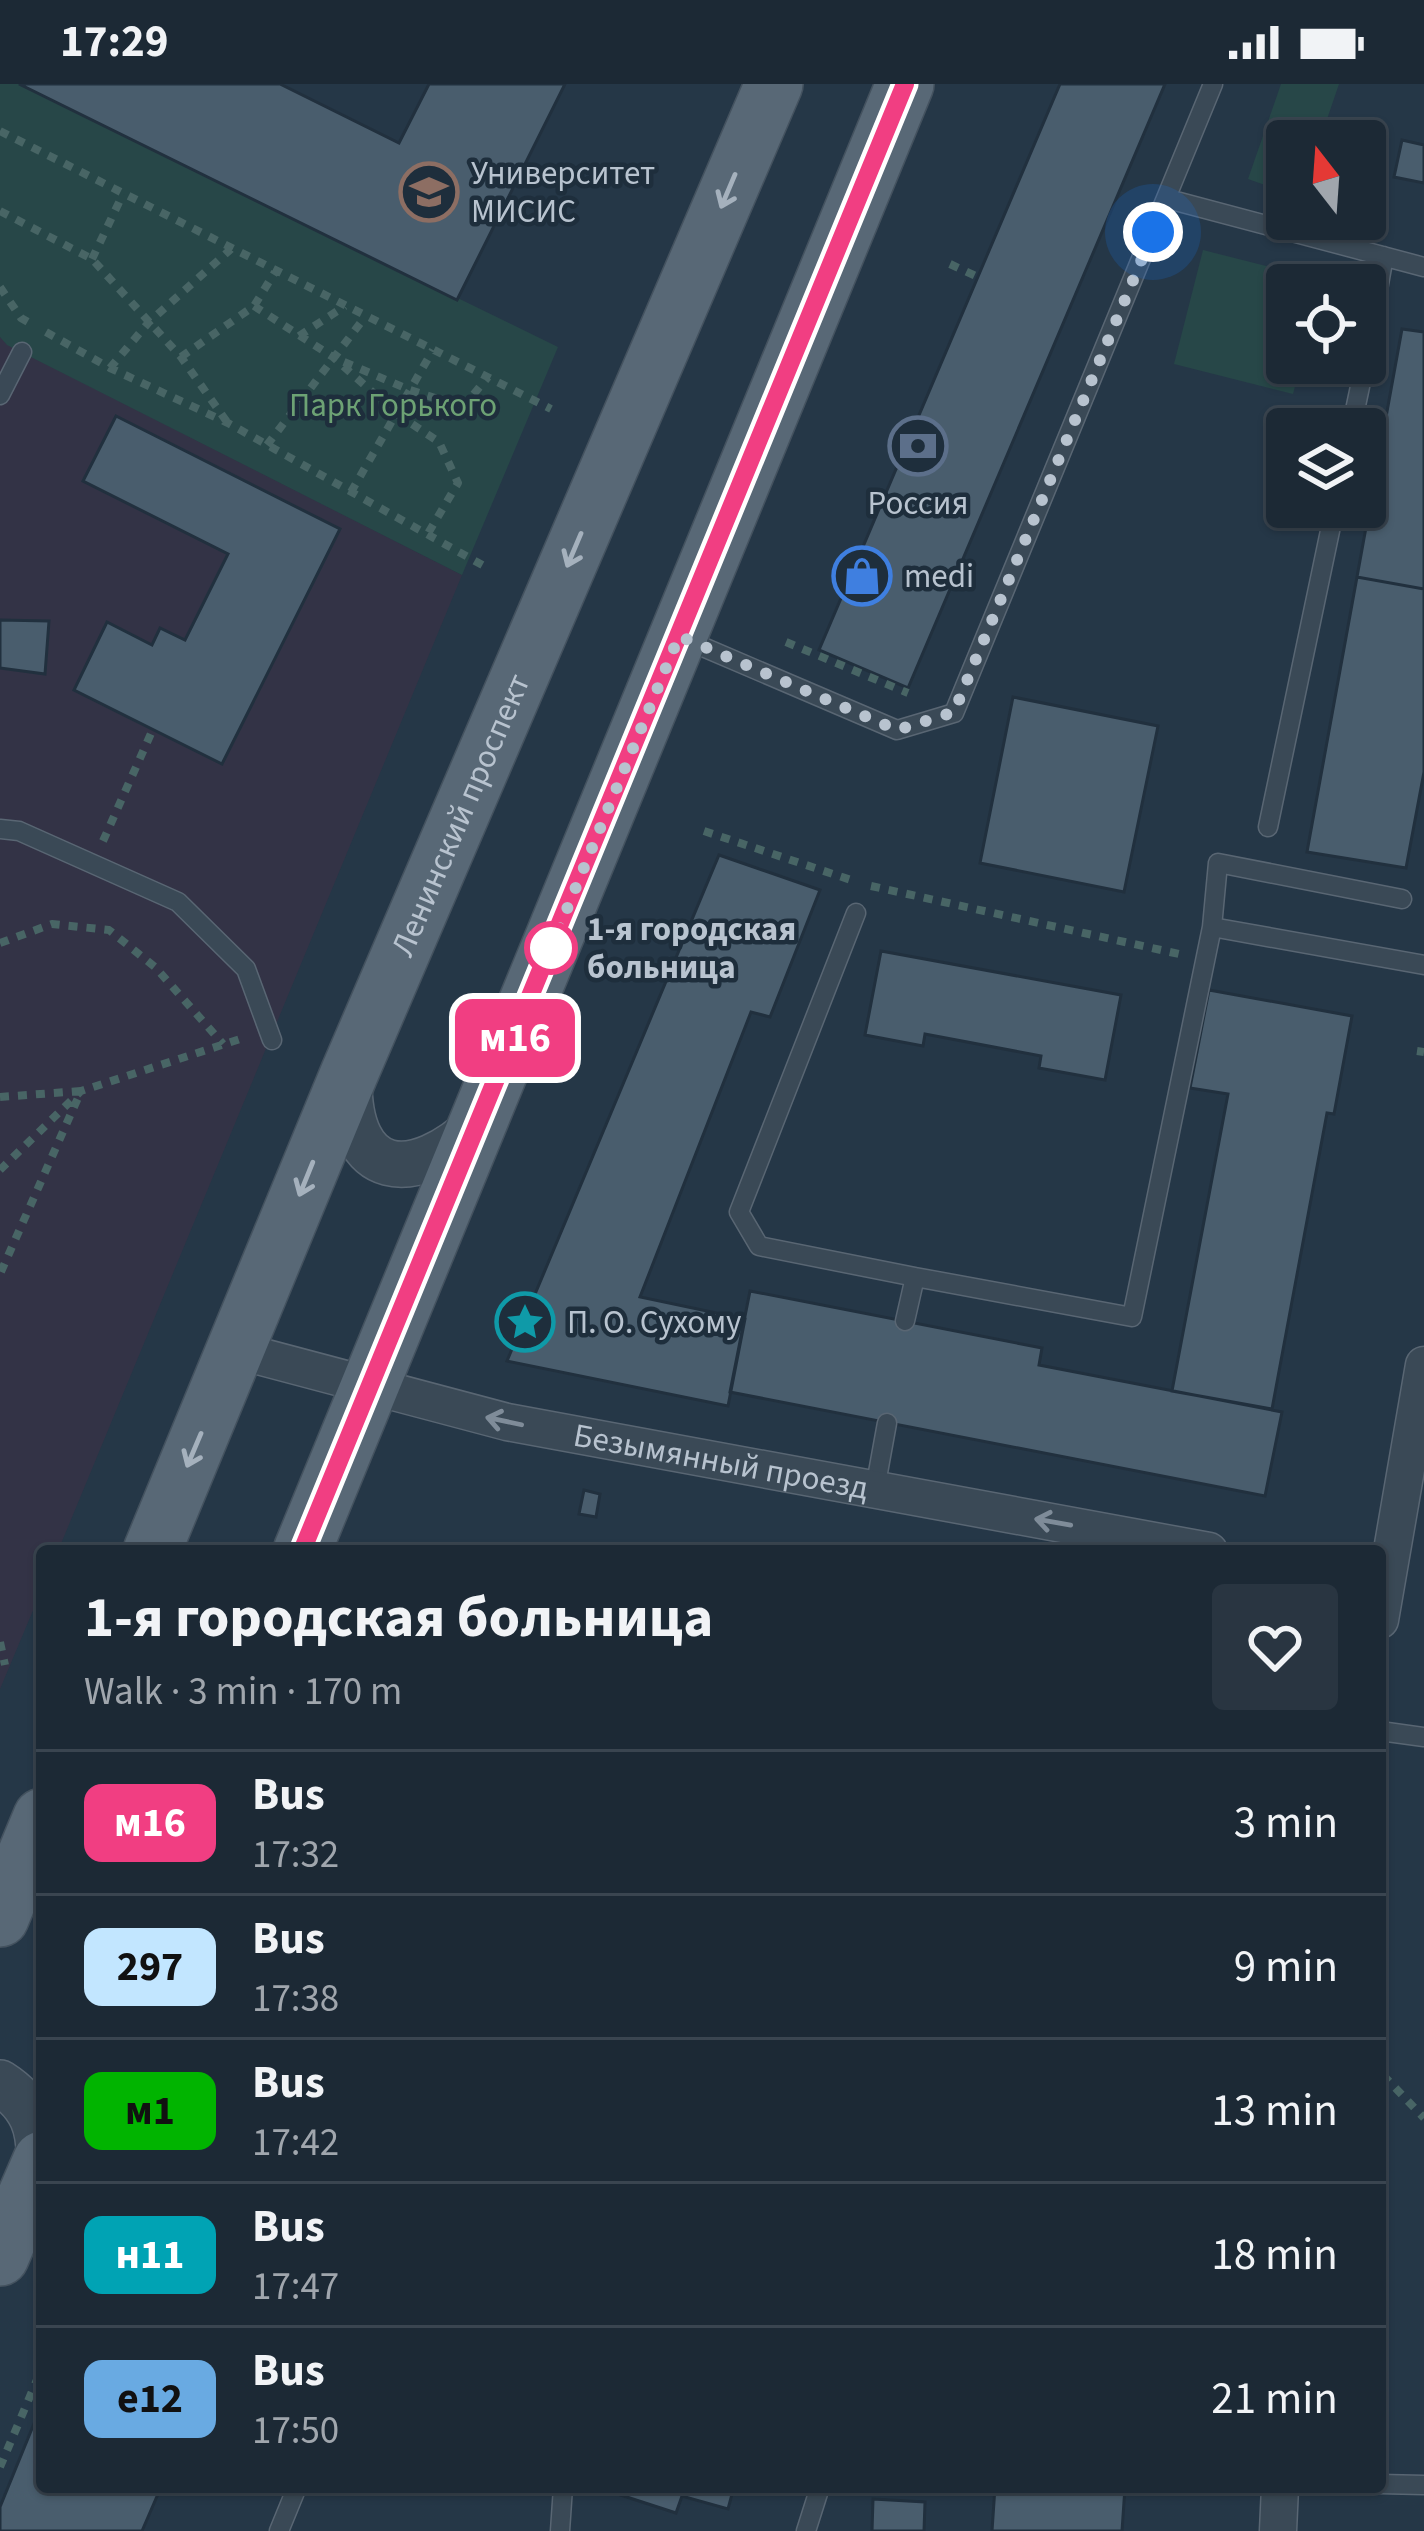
<!DOCTYPE html>
<html lang="en">
<head>
<meta charset="utf-8">
<style>
	body { margin:0; font-family:"Source Sans 3",sans-serif; background:#293541; color:#f1f3f6; height:100vh; display:flex; flex-direction:column; font-size:45px; white-space:nowrap }
	* { box-sizing:border-box; margin:0 }
	p { font-size:39px; color:#a0a6ad }
	.icon { flex:none; width:66px; height:66px; fill:none; stroke:currentColor; stroke-width:2; stroke-linecap:round; stroke-linejoin:round }
	.map { position:relative; flex:1; overflow:hidden }
	.side { position:absolute; left:36px; top:1461px; width:1350px; height:948px; display:flex; flex-direction:column; background:#1c2935; border-radius:12px; box-shadow:0 3px 9px #0004,0 0 0 3px #3a4550 }
	.side>* { flex:none }
	.badge { padding:0 24px; border-radius:18px; font-size:42px; line-height:78px }
	.needle { width:78px; rotate:343deg }
	.controls { position:absolute; left:1266px; top:36px; display:grid; gap:24px }
	.controls a { display:grid; place-items:center; width:120px; height:120px; border-radius:12px; background:#1c2935; box-shadow:0 3px 9px #0004,0 0 0 3px #3a4550; font-size:60px }
	.you { position:absolute; width:60px; height:60px; margin:-30px; border:9px solid #fff; border-radius:50%; background:#1a73e8; box-shadow:0 0 0 18px #1a73e833 }
	.map>.badge { position:absolute; translate:-50% -50%; box-shadow:0 0 0 6px #fff }
	.round { display:grid; place-items:center; flex:none; width:126px; height:126px; border-radius:12px; background:#293541 }
	.overview { display:flex; align-items:center; justify-content:space-between; height:204px; padding:0 48px }
	h1 { font-size:57px; font-weight:700; line-height:90px }
	ul { padding:0; list-style:none }
	li { display:flex; align-items:center; gap:36px; height:144px; padding:0 48px; border-top:3px solid #3a4550 }
	li div { flex:1 }
	li b { display:block; font-size:45px }
	li em { font-style:normal }
	li .badge { min-width:132px; font-weight:700; text-align:center }
	.status { display:flex; justify-content:space-between; align-items:center; height:84px; padding:0 60px; background:#1c2935; direction:ltr }
	.status svg { height:33px; fill:currentColor }
	.map>svg:first-child { display:block }
	.medical { fill:#333346 }
	.green { fill:#274748 }
	.building { fill:#495d6d; stroke:#21303e; stroke-width:3 }
	.lines { fill:none; stroke-linecap:round; stroke-linejoin:round }
	.service-casing { stroke:#596673; stroke-width:21 }
	.minor-casing { stroke:#596673; stroke-width:39 }
	.tertiary-casing { stroke:#596673; stroke-width:48 }
	.primary-casing { stroke:#44525f; stroke-width:60 }
	.path { stroke:#486565; stroke-width:8; stroke-dasharray:9 9; stroke-linecap:butt }
	.service { stroke:#3a4956; stroke-width:18 }
	.minor { stroke:#3a4956; stroke-width:36 }
	.tertiary { stroke:#3a4956; stroke-width:45 }
	.primary { stroke:#586876; stroke-width:57 }
	.oneway { stroke:#a5b1bd }
	.oneway2 { stroke:#7f8c99 }
	.line-casing { stroke:#fff; stroke-width:27 }
	.line { stroke:#f13e82; stroke-width:18 }
	.walk { stroke:#b8c3cf; stroke-width:12; stroke-dasharray:0 21.6 }
	.stop-dot { fill:#fff; stroke:#f13e82; stroke-width:6 }
	.labels { text-anchor:middle; dominant-baseline:central; stroke-width:9; stroke-linejoin:round; paint-order:stroke }
	.poi-label { font-size:33px; fill:#b8c3cf; stroke:#1e2e3c; text-anchor:start }
	.park-label { font-size:33px; fill:#6da274; stroke:#1e2e3c }
	.street-label { font-size:33px; fill:#b8c3cf; stroke:#1e2e3c }
	.stop-label { font-size:33px; font-weight:bold; fill:#b8c3cf; stroke:#1e2e3c; text-anchor:start }
</style>
</head>
<body>
<div class="status"><b>17:29</b><svg viewBox="0 0 49 12"><path d="M0 12V9h3v3zM5 12V6h3v6zM10 12V3h3v9zM15 12V0h3v12zM26 1h20v11H26zM47 4h2v5h-2z"/></svg></div>
<div class="map">
<svg width="1424" height="2447" viewBox="0 0 1424 2447">
	<rect width="100%" height="100%" fill="#253747"/>
	<path class="medical" d="M0 253 22 268 462 491 58 1467H42V1505L0 1605Z"/>
	<path class="green" d="M0 0H19L558 263 462 491 7 261 0 253Z
		M1281 0H1339L1324 44 1357 57H1287V109L1248 95Z
		M1365 60 1388 69 1365 134Z
		M1203 166 1321 196 1320 201H1287V279H1301L1293 310 1174 280Z"/>
	<path class="building" d="M19 0H280L399 59 429 0H565L457 216Z
		M1060 0H1165L908 604 819 566Z
		M1402 56 1424 61V99L1394 93Z
		M1402 245 1424 248V505L1357 493Z
		M116 332 340 445 222 680 74 606 107 538 152 561 160 544 185 556 228 470 83 397Z
		M1357 493 1424 505V688L1406 784 1307 768Z
		M0 536 49 537 45 590 0 584Z
		M1013 613 1158 642 1124 808 980 779Z
		M719 771 820 806 770 933 751 928 640 1213 745 1235 728 1322 507 1277Z
		M881 867 1121 911 1105 996 1039 984 1041 972 925 950 923 962 865 951Z
		M1209 906 1352 932 1334 1030 1327 1029 1272 1325 1172 1307 1228 1010 1190 1004Z
		M750 1207 1042 1264 1039 1281 1282 1328 1265 1412 730 1308Z
		M584 1406 600 1410 596 1433 579 1430Z
		M42 2320V2403H161L142 2447H0V2423Z
		M596 2403H734L728 2425 682 2412 676 2429Z
		M995 2403H1125L1122 2447H992Z
		M873 2415 925 2418 924 2447H872Z"/>
	<g class="lines">
		<g class="service-casing">
			<path id="service" d="M1168 115 1424 183
				M1365 279 1384 172
				M0 311 22 268
				M1351 345 1365 279
				M682 554 897 646 954 629 1213 0
				M1268 743 1335 423
				M0 745 19 747 178 818 246 885 272 956
				M1402 815 1218 779 1212 843 1424 881
				M856 829 739 1128 759 1162 915 1193 905 1237
				M915 1193 1132 1233 1212 843
				M875 1405 887 1339
				M1380 1647 1424 1653
				M1380 2400 1424 2401
				M279 2447 297 2403
				M560 2447 563 2403
				M806 2447 820 2403"/>
		</g>
		<g class="minor-casing">
			<g id="minor">
				<path id="s1" d="M236 1266 507 1338 1209 1467"/>
				<path d="M1380 1536 1424 1281"/>
				<path d="M1278 2447 1280 2403"/>
			</g>
		</g>
		<g class="tertiary-casing">
			<path id="tertiary" d="M349 993C347 1096 413 1103 480 1039
				M0 1999C33 2020 41 2045 39 2082"/>
		</g>
		<g class="primary-casing">
			<g id="primary">
				<path id="s2" d="M152 1467 349 990 774 0"/>
				<path d="M302 1467 905 0"/>
				<path d="M0 1834 42 1733"/>
				<path d="M0 2173 42 2076"/>
			</g>
		</g>
		<path class="path" d="M0 47 551 325
			M0 127 92 175 181 273 227 338
			M92 175 123 110
			M950 180 978 193
			M0 203 21 234 28 238
			M254 222 333 273 397 330 439 358 458 399 427 451
			M46 248 110 284 228 339 484 482
			M299 252 345 222
			M181 273 254 222 275 188
			M344 278 410 306 463 323 488 293
			M110 284 149 238 231 165
			M267 361 365 233
			M351 408 433 266
			M786 558 908 609
			M704 747 857 798
			M103 757 153 645
			M871 802 1179 870
			M0 859 52 840 109 846 155 883 223 960
			M1417 967 1424 968
			M0 1013 81 1007 0 1190
			M0 1086 81 1007 240 955
			M0 1558 5 1581
			M1383 1991 1424 2034
			M0 2383 42 2284"/>
		<use href="#service" class="service"/>
		<use href="#minor" class="minor"/>
		<use href="#tertiary" class="tertiary"/>
		<use href="#primary" class="primary"/>
	</g>
	<defs><path id="oneway-shaft" d="M-6 0H5M1.5-3L5.5 0L1.5 3" fill="none" stroke-width="1.6" stroke-linecap="round" stroke-linejoin="round" transform="scale(3)"/></defs>
	<g class="oneway">
		<use href="#oneway-shaft" transform="translate(728 107) rotate(113)"/>
		<use href="#oneway-shaft" transform="translate(574 466) rotate(113)"/>
		<use href="#oneway-shaft" transform="translate(306 1095) rotate(112)"/>
		<use href="#oneway-shaft" transform="translate(194 1366) rotate(113)"/>
	</g>
	<g class="oneway2">
		<use href="#oneway-shaft" transform="translate(504 1337) rotate(-168)"/>
		<use href="#oneway-shaft" transform="translate(1053 1438) rotate(-170)"/>
	</g>
	<g class="lines">
		<g class="line-casing">
			<path id="line" d="M302 1467 905 0"/>
		</g>
		<use href="#line" class="line"/>
		<path class="walk" d="M551 864 679 552 897 646 954 628 1153 148"/>
	</g>
	<defs>
		<g id="university-ring" transform="scale(3)"><circle r="9.5" fill="#1e2e3c" stroke="#8d6e63" stroke-width="1.5"/><path d="M0-5L7-2L0 1L-7-2ZM-4 1L0 2.5L4 1V4Q0 6-4 4Z" fill="#8d6e63"/></g>
		<g id="bank-ring" transform="scale(3)"><circle r="9.5" fill="#1e2e3c" stroke="#5c6f8a" stroke-width="1.5"/><path d="M-6-4H6V4H-6ZM0-2.3a2.3 2.3 0 1 0 0 4.6a2.3 2.3 0 1 0 0-4.6Z" fill="#5c6f8a"/></g>
		<g id="shop-ring" transform="scale(3)"><circle r="9.5" fill="#1e2e3c" stroke="#3f7fe0" stroke-width="1.5"/><path d="M-5-2.5h2.3a2.7 3.5 0 0 1 5.4 0H5L5.5 6h-11ZM-1.5-2.5h3a1.5 2.3 0 0 0-3 0Z" fill="#3f7fe0"/></g>
		<g id="sight-ring" transform="scale(3)"><circle r="9.5" fill="#1e2e3c" stroke="#0f9aa8" stroke-width="1.5"/><path d="M0-6L1.8-2.2L6-1.7L2.9 1.2L3.7 5.4L0 3.3L-3.7 5.4L-2.9 1.2L-6-1.7L-1.8-2.2Z" fill="#0f9aa8"/></g>
	</defs>
	<g fill-rule="evenodd">
		<use href="#university-ring" x="429" y="108"/>
		<use href="#bank-ring" x="918" y="362"/>
		<use href="#shop-ring" x="862" y="492"/>
		<use href="#sight-ring" x="525" y="1238"/>
	</g>
	<circle class="stop-dot" cx="551" cy="864" r="24"/>
	<g class="labels">
		<g class="poi-label">
			<text x="471" y="89">Университет<tspan x="471" dy="38">МИСИС</tspan></text>
			<text x="918" y="419" text-anchor="middle">Россия</text>
			<text x="904" y="492">medi</text>
			<text x="567" y="1238">П. О. Сухому</text>
		</g>
		<g class="park-label">
			<text x="393" y="321">Парк Горького</text>
		</g>
		<g class="street-label">
			<text stroke="none"><textPath href="#s2" startOffset="798">Ленинский проспект</textPath></text>
			<text stroke="none"><textPath href="#s1" startOffset="498">Безымянный проезд</textPath></text>
		</g>
		<g class="stop-label">
			<text x="587" y="845">1-я городская<tspan x="587" dy="38">больница</tspan></text>
		</g>
	</g>
</svg>
<div class="controls">
<a><svg class="needle" viewBox="-14 -14 28 28"><path d="M0-13l5 13h-10z" fill="#e53935"/><path d="M0 13l5-13h-10z" fill="#a0a6ad"/></svg></a>
<a><svg class="icon" aria-label="locate" viewBox="0 0 24 24"><circle cx="12" cy="12" r="6"/><path d="M12 2v4M12 18v4M2 12h4M18 12h4"/></svg></a>
<a><svg class="icon" aria-label="layers" viewBox="0 0 24 24"><path d="M12 4l9 5-9 5-9-5zM3 14l9 5 9-5"/></svg></a>
</div>
<div class="you" style="left:1153px;top:148px"></div>
<b class="badge" style="left:515px;top:954px;background:#f13e82;color:#fff">м16</b>
<section class="side">
<div class="overview"><div><h1>1-я городская больница</h1><p>Walk · 3 min · 170 m</p></div><a class="round"><svg class="icon" aria-label="heart" viewBox="0 0 24 24"><path d="M12 20l-8-8c-3-5 5-10 8-4 3-6 11-1 8 4z"/></svg></a></div>
<ul>
<li><span class="badge" style="background:#f13e82;color:#fff">м16</span><div><b>Bus</b><p>17:32</p></div><em>3 min</em></li>
<li><span class="badge" style="background:#c2e6ff;color:#111">297</span><div><b>Bus</b><p>17:38</p></div><em>9 min</em></li>
<li><span class="badge" style="background:#01b400;color:#111">м1</span><div><b>Bus</b><p>17:42</p></div><em>13 min</em></li>
<li><span class="badge" style="background:#00a3b4;color:#fff">н11</span><div><b>Bus</b><p>17:47</p></div><em>18 min</em></li>
<li><span class="badge" style="background:#69aae2;color:#111">е12</span><div><b>Bus</b><p>17:50</p></div><em>21 min</em></li>
</ul>
</section>
</div>
</body>
</html>
